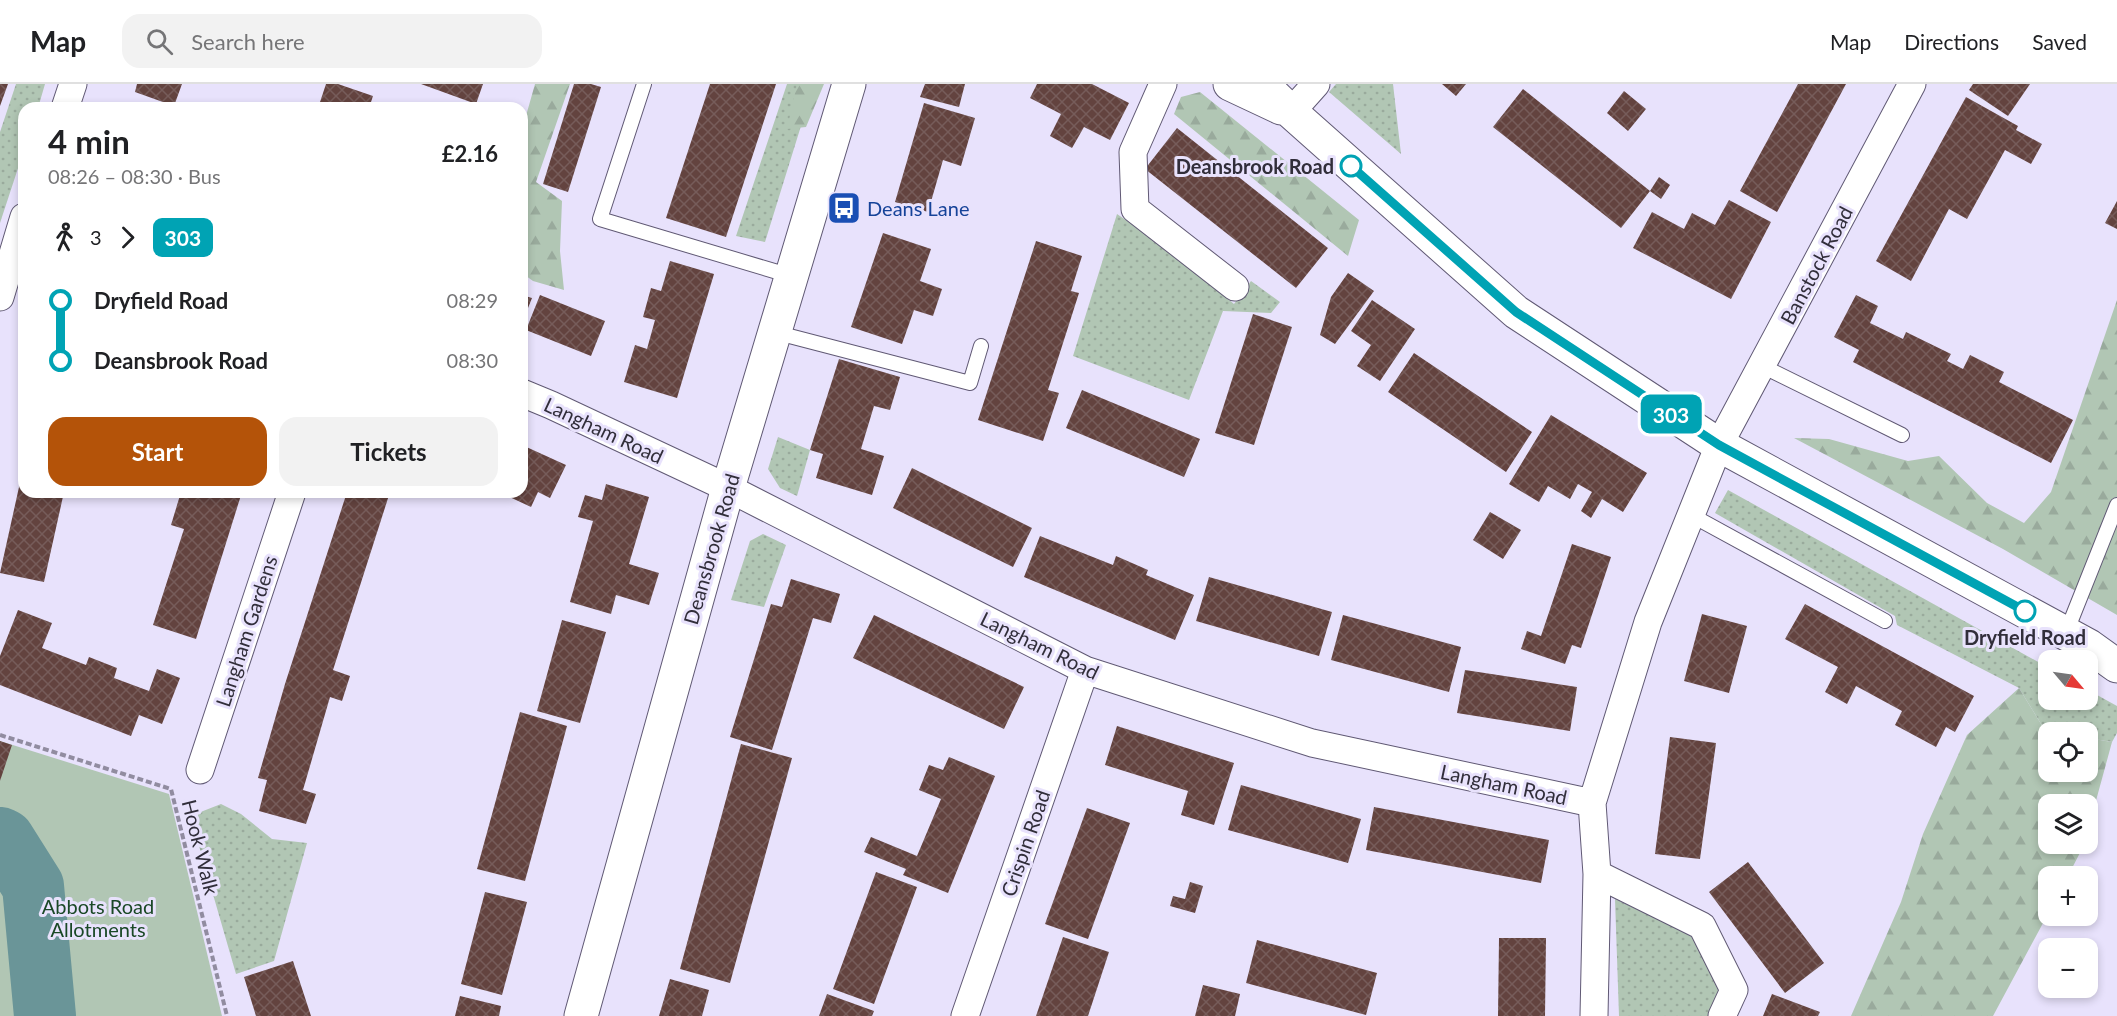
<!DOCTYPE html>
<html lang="en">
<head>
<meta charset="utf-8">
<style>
	body { margin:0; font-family:Lato,sans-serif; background:#f2f2f2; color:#202124; height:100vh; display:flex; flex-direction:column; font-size:22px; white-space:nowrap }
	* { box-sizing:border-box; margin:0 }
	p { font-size:20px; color:#757577 }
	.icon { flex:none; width:33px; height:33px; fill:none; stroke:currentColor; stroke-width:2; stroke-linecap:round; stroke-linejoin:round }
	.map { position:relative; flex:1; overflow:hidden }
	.sheet { position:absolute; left:18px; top:18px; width:510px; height:396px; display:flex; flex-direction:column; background:#fff; border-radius:18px; box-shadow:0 3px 9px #0003 }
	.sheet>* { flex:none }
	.badge { padding:0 12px; border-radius:9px; font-size:21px; line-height:39px }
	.needle { width:39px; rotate:119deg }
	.fabs { position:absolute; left:2038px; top:566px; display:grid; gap:12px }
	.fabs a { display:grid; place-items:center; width:60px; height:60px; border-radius:12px; background:#fff; box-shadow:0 3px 9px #0003; font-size:30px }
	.map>.badge { position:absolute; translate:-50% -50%; box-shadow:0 0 0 3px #fff }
	.legs { display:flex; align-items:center; gap:9px; height:66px; padding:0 30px; font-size:20px }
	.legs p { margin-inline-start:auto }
	.headline { display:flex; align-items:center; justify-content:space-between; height:102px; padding:0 30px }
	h1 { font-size:33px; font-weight:700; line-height:45px }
	.primary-button { display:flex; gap:12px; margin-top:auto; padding:12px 30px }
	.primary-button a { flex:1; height:69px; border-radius:18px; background:#b45309; color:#fff; font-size:24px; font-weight:700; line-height:69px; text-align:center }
	.primary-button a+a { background:#f2f2f2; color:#202124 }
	ul { padding:0 30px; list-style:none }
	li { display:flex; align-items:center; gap:21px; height:60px; font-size:22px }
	li i { display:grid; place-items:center; width:9px; height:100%; margin:0 8px; background:currentColor }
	li i::after { content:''; width:15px; height:15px; margin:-8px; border:4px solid; border-radius:50%; background:#fff }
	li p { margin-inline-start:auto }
	li:first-child i { background:linear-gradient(#0000 50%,currentColor 0) }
	li:last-child i { background:linear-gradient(currentColor 50%,#0000 0) }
	header { display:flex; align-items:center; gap:36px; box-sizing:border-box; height:84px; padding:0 30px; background:#fff; border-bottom:2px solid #e0e0e0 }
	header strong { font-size:28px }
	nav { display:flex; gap:33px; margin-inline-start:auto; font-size:21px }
	.search { width:420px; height:54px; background:#f2f2f2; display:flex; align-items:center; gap:15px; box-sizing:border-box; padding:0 21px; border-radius:18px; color:#757577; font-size:22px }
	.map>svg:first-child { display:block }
	.grass { fill:url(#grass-dots) }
	.forest { fill:url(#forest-firs) }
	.green { fill:#b1c6b4 }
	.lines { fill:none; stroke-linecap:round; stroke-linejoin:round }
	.river { stroke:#6a9598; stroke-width:62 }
	.building { fill:url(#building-cross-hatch) }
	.service-casing { stroke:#605974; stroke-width:16 }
	.minor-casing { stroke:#605974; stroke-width:29 }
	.tertiary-casing { stroke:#605974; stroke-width:35 }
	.primary-casing { stroke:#605974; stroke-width:35 }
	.path { stroke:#918ca0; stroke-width:4; stroke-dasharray:6 3; stroke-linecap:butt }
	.service { stroke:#fff; stroke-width:14 }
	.minor { stroke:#fff; stroke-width:27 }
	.tertiary { stroke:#fff; stroke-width:33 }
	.primary { stroke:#fff; stroke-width:33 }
	.line-1-casing { stroke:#fff; stroke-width:14 }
	.line-1 { stroke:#00a3b4; stroke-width:9 }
	.stop-1-dot { fill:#fff; stroke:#00a3b4; stroke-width:3 }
	.labels { text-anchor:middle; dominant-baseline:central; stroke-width:6; stroke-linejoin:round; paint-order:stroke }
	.stop-label { font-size:20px; font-weight:bold; fill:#312e3a; stroke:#e8e2fc; text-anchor:end }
	.transit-label { font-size:20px; fill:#164399; stroke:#e8e2fc; text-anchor:start }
	.street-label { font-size:20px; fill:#312e3a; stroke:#e8e2fc }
	.park-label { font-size:20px; fill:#1a4826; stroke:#e8e2fc }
</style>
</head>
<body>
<header>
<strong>Map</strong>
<div class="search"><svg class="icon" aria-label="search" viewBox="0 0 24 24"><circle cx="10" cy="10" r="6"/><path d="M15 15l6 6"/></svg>Search here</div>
<nav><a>Map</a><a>Directions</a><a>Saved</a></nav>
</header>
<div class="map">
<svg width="2117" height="932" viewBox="0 0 2117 932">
	<defs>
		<pattern id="grass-dots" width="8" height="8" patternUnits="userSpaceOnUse" patternTransform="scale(1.5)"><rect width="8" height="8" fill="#b1c6b4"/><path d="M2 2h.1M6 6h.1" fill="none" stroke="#99aa9c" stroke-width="1.8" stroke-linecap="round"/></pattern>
		<pattern id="forest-firs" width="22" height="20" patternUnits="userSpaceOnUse" patternTransform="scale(1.5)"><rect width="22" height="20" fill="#b1c6b4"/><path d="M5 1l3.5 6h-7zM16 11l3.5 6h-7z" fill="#99aa9c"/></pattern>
		<pattern id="building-cross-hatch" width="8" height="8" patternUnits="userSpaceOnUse" patternTransform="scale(1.5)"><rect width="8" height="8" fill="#63433f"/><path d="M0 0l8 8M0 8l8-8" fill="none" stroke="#765c5a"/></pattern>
	</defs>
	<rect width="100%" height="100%" fill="#e8e2fc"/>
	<path class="grass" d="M16 0H45L38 24H24V66L0 139V48Z
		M787 0H814L765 158 736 152Z
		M1336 0H1393L1401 70 1329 8Z
		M1117 130 1173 168 1234 220 1251 197 1280 218 1271 229 1223 227 1189 316 1073 272Z
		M778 353 810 366 797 412 780 404 768 385Z
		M1728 406 2049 584V615H2088V606L2117 622V649L2112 658 2088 654V648H2046L2019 604 1897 541 1895 532 1715 429Z
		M763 450 786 461 764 523 731 516 750 457Z
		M221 720 241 730 272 755 307 759 274 877 236 890 197 755 198 729Z
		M1615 815 1690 850 1721 905 1710 932H1619Z"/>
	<path class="forest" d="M535 0H570L536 98 562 117 560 167 564 206 533 197 522 189V46Z
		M797 0H824L806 43 787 45Z
		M1200 8 1359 136 1348 172 1174 30 1181 13Z
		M2117 216V531L2003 465 1794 354 1829 355 1908 377 1939 372 1987 419 2024 439 2051 408Z
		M2019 604 2046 648H2049V687H2088V654L2112 658 2088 746V720H2049V759H2085L2068 792H2049V828L1993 932H1851L1901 818 1923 750 1967 651Z"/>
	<path class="green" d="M0 657 169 710 222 932H0Z"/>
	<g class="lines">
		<path class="river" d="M0 754 4 756 33 802 45 932"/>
	</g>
	<path class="building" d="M0 0H8L0 22Z
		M137 0H182L174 22 135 8Z
		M326 0H338L373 12 369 24H318Z
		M421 0H483L476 20Z
		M574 0H591L601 3 568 108 543 100Z
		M710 0H776L726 153 666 134Z
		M925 0H965L959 23 920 13Z
		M1037 0H1092L1129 19 1110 56 1084 43 1072 64 1050 52 1061 30 1030 14Z
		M1442 0H1466L1456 12Z
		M1798 0H1846L1777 128 1740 107Z
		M1973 0H2030L2008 32 1969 6Z
		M1523 5 1650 107 1621 144 1493 43Z
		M1624 7 1646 25 1628 47 1607 29Z
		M1966 13 2018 42 2016 46 2042 60 2031 80 2005 66 1967 135 1949 125 1911 197 1876 177Z
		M924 19 975 34 961 82 943 76 928 128 895 118Z
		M1177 44 1328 164 1296 204 1145 85Z
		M1659 93 1670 101 1661 115 1650 107Z
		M1729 116 1771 138 1731 215 1633 164 1652 128 1684 145 1692 129 1715 141Z
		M2117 117V145L2105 139Z
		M883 149 931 165 920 197 942 205 933 232 914 226 902 260 851 243Z
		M1036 157 1082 172 1071 207 1079 209 1048 306 1059 309 1043 357 978 336Z
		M670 177 714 190 677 314 624 298 635 261 647 265 655 236 643 233 651 204 661 207Z
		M1348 189 1374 207 1335 260 1320 251 1331 213Z
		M522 211 532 214 522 239Z
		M540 211 605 237 591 272 526 246Z
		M1856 211 1878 222 1870 239 1903 255 1906 248 1951 270 1947 277 1963 285 1970 271 2004 288 1999 298 2073 336 2051 379 1853 278 1859 266 1834 253Z
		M1372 216 1415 245 1380 297 1357 282 1371 261 1351 247Z
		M1253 230 1292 243 1254 361 1215 349Z
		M1414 269 1532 348 1506 388 1388 308Z
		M839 275 900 293 890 326 874 322 861 365 884 372 872 411 816 394 823 370 810 366Z
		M1082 306 1200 355 1184 393 1066 344Z
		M1551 331 1647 389 1623 428 1602 415 1591 434 1581 427 1592 408 1578 400 1570 415 1548 402 1539 418 1509 400Z
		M522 361 566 381 550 414 538 408 531 423 499 408H522Z
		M912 384 1032 444 1013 483 893 424Z
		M23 385 24 408H64L44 498 0 489Z
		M606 400 649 413 629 480 659 489 649 521 616 511 611 530 570 518 593 437 578 433 585 411 602 416Z
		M181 408H242L196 555 153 541 184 445 171 441Z
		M347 408H390L333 586 350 592 342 617 330 613 303 706 316 710 306 740 259 727 267 696 258 694 285 600Z
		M1490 428 1521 446 1503 475 1473 456Z
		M1040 452 1113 481 1116 472 1148 486 1146 491 1194 511 1175 556 1024 493Z
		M1572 460 1611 473 1581 564 1572 561 1565 580 1521 565 1527 547 1541 552Z
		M1209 493 1332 528 1319 572 1196 537Z
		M791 495 840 510 831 539 813 534 772 666 730 653 771 520 782 523Z
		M1805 520 1974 612 1955 648 1946 643 1936 663 1895 641 1902 627 1856 602 1847 620 1825 608 1838 583 1785 555Z
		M18 526 52 539 42 564 86 581 89 573 117 584 114 594 149 607 157 585 180 594 162 640 139 631 131 652 0 601V572Z
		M1702 530 1747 542 1729 609 1684 597Z
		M874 531 1024 603 1004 645 853 574Z
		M1343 531 1461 563 1449 608 1331 576Z
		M562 536 606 548 580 639 537 627Z
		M1465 586 1577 603 1570 647 1457 629Z
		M520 628 567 642 525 797 477 785Z
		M1117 642 1234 679 1214 741 1181 731 1188 707 1105 681Z
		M1670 653 1716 659 1700 775 1655 770Z
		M0 657 12 661 0 697Z
		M741 660 792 674 730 899 680 885Z
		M949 673 995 692 948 809 903 791 906 785 864 768 871 753 917 772 941 715 919 706 929 681 943 686Z
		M1241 701 1361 735 1348 779 1228 746Z
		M1374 723 1549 756 1541 799 1366 766Z
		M1087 724 1130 739 1088 855 1045 840Z
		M1748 778 1824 879 1785 909 1709 808Z
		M876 788 917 803 874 920 833 905Z
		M1190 798 1203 802 1195 829 1170 822 1173 812 1185 815Z
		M485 808 527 818 502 911 461 900Z
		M1063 853 1109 868 1088 932H1036Z
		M1499 854H1546L1545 932H1498Z
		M1257 856 1377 889 1366 931 1246 899Z
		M293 877 311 932H256L244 893Z
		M670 895 709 906 702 932H659Z
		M1203 901 1240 910 1235 932H1195Z
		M827 910 874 927 872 932H819Z
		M1772 910 1820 928 1818 932H1763Z
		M460 912 501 922 499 932H455Z"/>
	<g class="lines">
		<g class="service-casing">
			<path id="service" d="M644 0 600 135 791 192
				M774 248 970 299 981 262
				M1762 282 1902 351
				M1691 431 1885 537
				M2066 549 2117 421"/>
		</g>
		<g class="minor-casing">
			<path id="minor" d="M1163 0 1133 68 1135 125 1235 203
				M65 24 73 0
				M1291 28 1316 0
				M0 213 24 133
				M522 309 551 321 728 404 1085 586 1312 659 1592 719
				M200 686 292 408
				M1597 790 1702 842 1734 906 1722 932
				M965 932 1085 586
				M1594 932 1597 790 1592 719 1648 538 1719 361 1912 0"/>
		</g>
		<g class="tertiary-casing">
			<path id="tertiary" d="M581 932 728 404 849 0"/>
		</g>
		<g class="primary-casing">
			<path id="primary" d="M1230 0 1281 24
				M1262 0 1291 28 1516 228 1719 361 2089 562 2117 582"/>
		</g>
		<path class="path" d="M0 651 171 705 227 932"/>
		<use href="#service" class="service"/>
		<use href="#minor" class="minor"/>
		<use href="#tertiary" class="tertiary"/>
		<use href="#primary" class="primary"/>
	</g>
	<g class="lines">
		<g class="line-1-casing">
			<path id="line-1" d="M1351 82 1516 228 1719 361 2025 527"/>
		</g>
		<use href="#line-1" class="line-1"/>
	</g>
	<defs>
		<g id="bus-square" transform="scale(1.725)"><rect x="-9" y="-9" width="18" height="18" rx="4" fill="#1a4fb4" stroke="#e8e2fc"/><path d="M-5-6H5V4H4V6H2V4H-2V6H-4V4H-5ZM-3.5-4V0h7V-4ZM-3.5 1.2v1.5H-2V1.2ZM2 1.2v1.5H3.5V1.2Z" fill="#fff"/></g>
	</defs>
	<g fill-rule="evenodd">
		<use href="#bus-square" x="844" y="124"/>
	</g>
	<g class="stop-1-dot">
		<circle cx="1351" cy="82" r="10"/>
		<circle cx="2025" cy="527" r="10"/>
	</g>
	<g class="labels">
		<g class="stop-label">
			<text x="1334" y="82">Deansbrook Road</text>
			<text x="2025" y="553" text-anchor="middle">Dryfield Road</text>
		</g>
		<g class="transit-label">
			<text x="867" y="124">Deans Lane</text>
		</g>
		<g class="street-label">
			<text transform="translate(1816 181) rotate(-62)">Banstock Road</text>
			<text transform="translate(604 346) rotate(25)">Langham Road</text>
			<text transform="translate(711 465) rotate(-74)">Deansbrook Road</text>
			<text transform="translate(246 547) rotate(-72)">Langham Gardens</text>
			<text transform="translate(1040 561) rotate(26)">Langham Road</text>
			<text transform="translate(1504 700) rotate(12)">Langham Road</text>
			<text transform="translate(1025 759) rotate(-71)">Crispin Road</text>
			<text transform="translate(201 763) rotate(76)">Hook Walk</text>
		</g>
		<g class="park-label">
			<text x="98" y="822">Abbots Road<tspan x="98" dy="23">Allotments</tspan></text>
		</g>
	</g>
</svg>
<div class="fabs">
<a><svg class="needle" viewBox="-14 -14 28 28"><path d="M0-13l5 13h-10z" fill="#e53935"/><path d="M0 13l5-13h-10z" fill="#757577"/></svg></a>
<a><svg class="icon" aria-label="locate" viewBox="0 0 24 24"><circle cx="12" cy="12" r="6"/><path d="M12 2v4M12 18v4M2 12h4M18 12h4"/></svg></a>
<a><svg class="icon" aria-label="layers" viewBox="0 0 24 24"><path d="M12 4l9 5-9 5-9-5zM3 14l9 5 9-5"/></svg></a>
<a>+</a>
<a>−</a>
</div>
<b class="badge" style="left:1671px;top:330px;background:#00a3b4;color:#fff">303</b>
<section class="sheet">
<div class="headline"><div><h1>4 min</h1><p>08:26 – 08:30 · Bus</p></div><b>£2.16</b></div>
<div class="legs"><svg class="icon" aria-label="walk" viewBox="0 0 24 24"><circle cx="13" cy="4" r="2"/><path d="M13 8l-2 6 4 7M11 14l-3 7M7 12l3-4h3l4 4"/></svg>3<svg class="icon" aria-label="forward" viewBox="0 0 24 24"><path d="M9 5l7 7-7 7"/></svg><b class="badge" style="background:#00a3b4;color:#fff">303</b></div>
<ul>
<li><i style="color:#00a3b4"></i><b>Dryfield Road</b><p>08:29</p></li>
<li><i style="color:#00a3b4"></i><b>Deansbrook Road</b><p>08:30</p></li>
</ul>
<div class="primary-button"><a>Start</a><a>Tickets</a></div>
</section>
</div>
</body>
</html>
